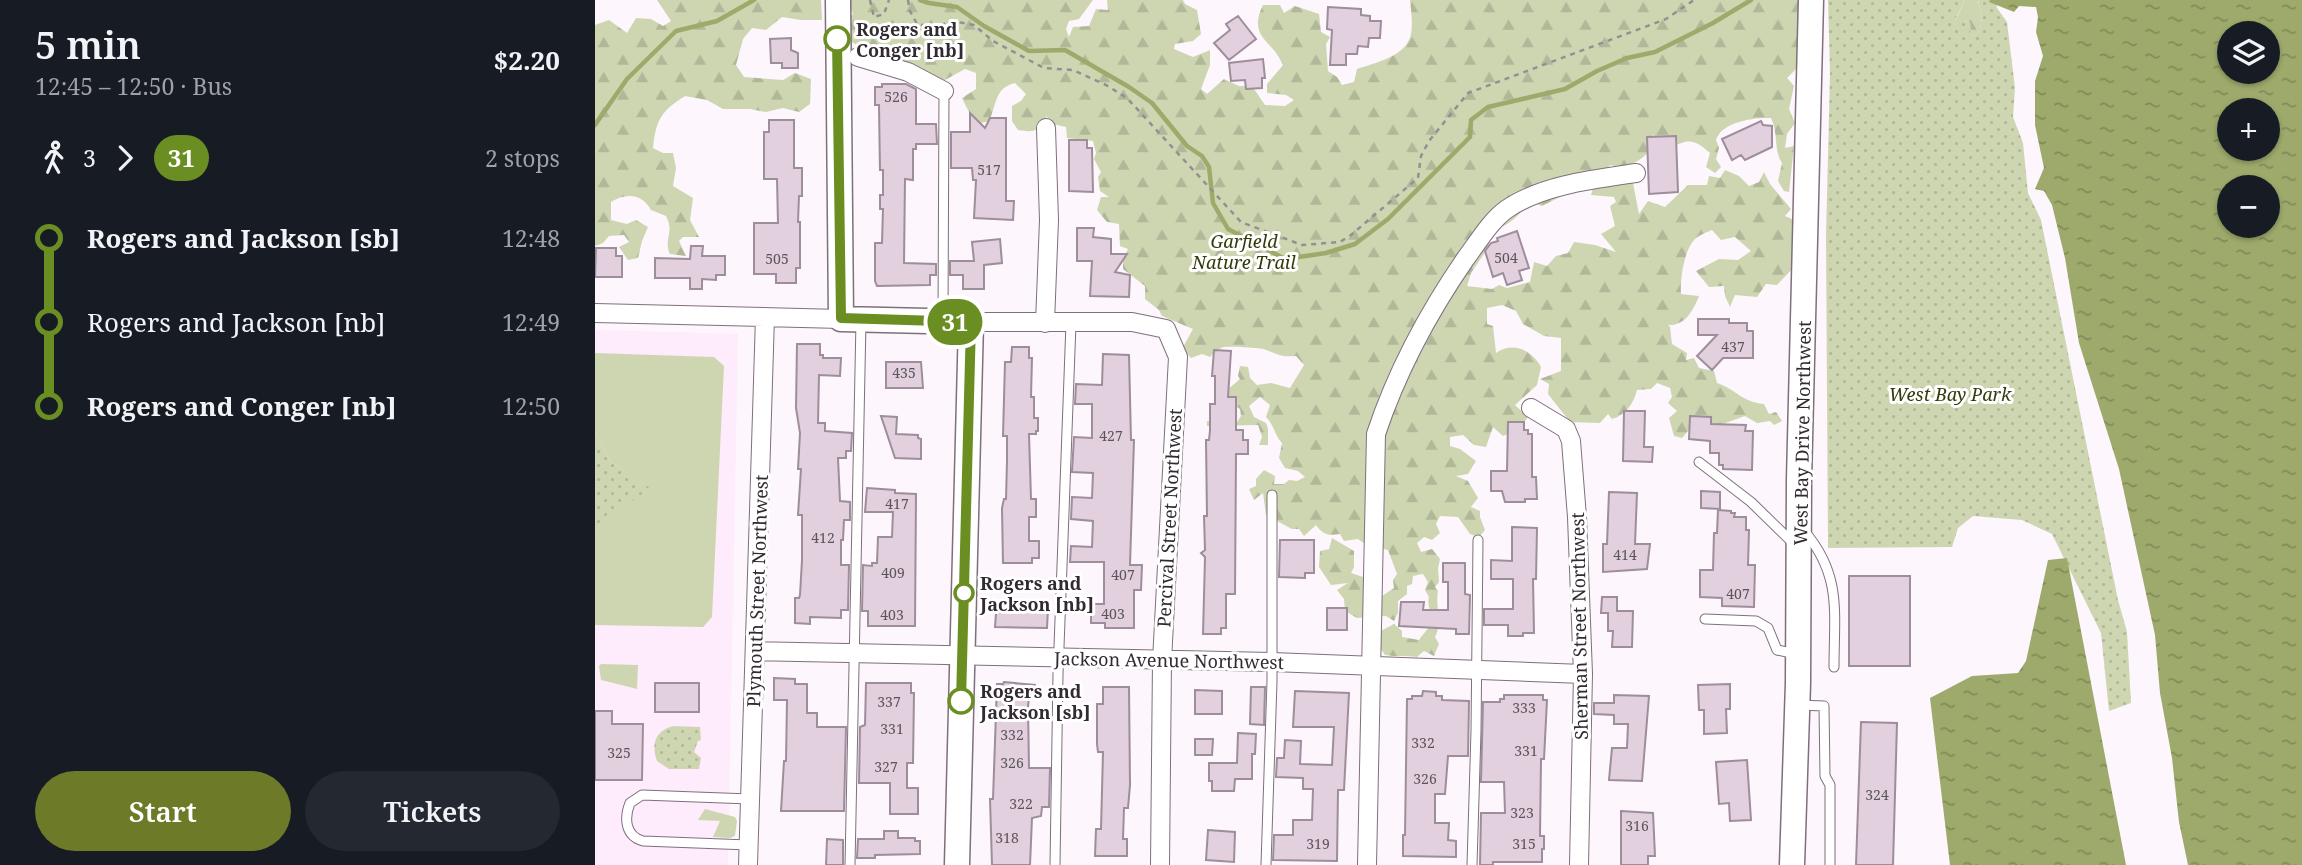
<!DOCTYPE html>
<html lang="en">
<head>
<meta charset="utf-8">
<style>
	body { margin:0; font-family:"Noto Serif",serif; background:#242831; color:#f1f3f6; height:100vh; display:flex; flex-direction:column; font-size:26px; white-space:nowrap }
	* { box-sizing:border-box; margin:0 }
	p { font-size:23px; color:#9ea1a6 }
	.icon { flex:none; width:38px; height:38px; fill:none; stroke:currentColor; stroke-width:2; stroke-linecap:round; stroke-linejoin:round }
	.map { position:relative; flex:1; overflow:hidden }
	.sheet { display:flex; flex-direction:column; background:#171b24; width:595px }
	.sheet>* { flex:none }
	.badge { padding:0 14px; border-radius:23px; font-size:24px; line-height:46px }
	.controls { position:absolute; left:1622px; top:21px; display:grid; gap:14px }
	.controls a { display:grid; place-items:center; width:63px; height:63px; border-radius:50%; background:#171b24; box-shadow:0 2px 5px #0004; font-size:35px }
	.map>.badge { position:absolute; translate:-50% -50%; box-shadow:0 0 0 4px #fff }
	.legs { display:flex; align-items:center; gap:10px; height:77px; padding:0 35px; font-size:23px }
	.legs p { margin-inline-start:auto }
	.summary { display:flex; align-items:center; justify-content:space-between; height:119px; padding:0 35px }
	h1 { font-size:38px; font-weight:600; line-height:52px }
	.action { display:flex; gap:14px; margin-top:auto; padding:14px 35px }
	.action a { flex:1; height:80px; border-radius:42px; background:#6d7b28; color:#fff; font-size:28px; font-weight:600; line-height:80px; text-align:center }
	.action a+a { background:#242831; color:#f1f3f6 }
	ul { padding:0 35px; list-style:none }
	li { display:flex; align-items:center; gap:24px; height:84px; font-size:26px }
	li i { display:grid; place-items:center; width:10px; height:100%; margin:0 9px; background:currentColor }
	li i::after { content:''; width:18px; height:18px; margin:-9px; border:5px solid; border-radius:50%; background:#171b24 }
	li p { margin-inline-start:auto }
	li:first-child i { background:linear-gradient(#0000 50%,currentColor 0) }
	li:last-child i { background:linear-gradient(currentColor 50%,#0000 0) }
	main { display:flex; flex:1; min-height:0 }
	.map>svg:first-child { display:block }
	.built { fill:#feebfb }
	.grass { fill:url(#grass-dots) }
	.forest { fill:url(#forest-firs) }
	.garden { fill:#ced6b1 }
	.water { fill:url(#water-ripples); fill-rule:evenodd }
	.lines { fill:none; stroke-linecap:round; stroke-linejoin:round }
	.stream { stroke:#9daa6b; stroke-width:4.5 }
	.building { fill:#e2d0df; stroke:#9e8d9b; stroke-width:2 }
	.lane-casing { stroke:#7f6f7d; stroke-width:11 }
	.street-casing { stroke:#7f6f7d; stroke-width:20 }
	.secondary-casing { stroke:#7f6f7d; stroke-width:27 }
	.path { stroke:#958e94; stroke-width:2.5; stroke-dasharray:5 5; stroke-linecap:butt }
	.lane { stroke:#fff; stroke-width:9 }
	.street { stroke:#fff; stroke-width:18 }
	.secondary { stroke:#fff; stroke-width:24 }
	.line-1-casing { stroke:#fff; stroke-width:16 }
	.line-1 { stroke:#6b8e23; stroke-width:10 }
	.stop-1-dot { fill:#fff; stroke:#6b8e23; stroke-width:3.5 }
	.labels { text-anchor:middle; dominant-baseline:central; stroke-width:6; stroke-linejoin:round; paint-order:stroke }
	.number-label { font-size:14px; fill:#5d545c }
	.stop-label { font-size:18px; font-weight:bold; fill:#312a30; stroke:#fff; text-anchor:start }
	.park-label { font-size:18px; font-style:italic; fill:#343b0a; stroke:#fff }
	.street-label { font-size:18px; fill:#312a30; stroke:#fff }
</style>
</head>
<body>
<main>
<section class="sheet">
<div class="summary"><div><h1>5 min</h1><p>12:45 – 12:50 · Bus</p></div><b>$2.20</b></div>
<div class="legs"><svg class="icon" aria-label="walk" viewBox="0 0 24 24"><circle cx="13" cy="4" r="2"/><path d="M13 8l-2 6 4 7M11 14l-3 7M7 12l3-4h3l4 4"/></svg>3<svg class="icon" aria-label="forward" viewBox="0 0 24 24"><path d="M9 5l7 7-7 7"/></svg><b class="badge" style="background:#6b8e23;color:#fff">31</b><p>2 stops</p></div>
<ul>
<li><i style="color:#6b8e23"></i><b>Rogers and Jackson [sb]</b><p>12:48</p></li>
<li><i style="color:#6b8e23"></i><span>Rogers and Jackson [nb]</span><p>12:49</p></li>
<li><i style="color:#6b8e23"></i><b>Rogers and Conger [nb]</b><p>12:50</p></li>
</ul>
<div class="action"><a>Start</a><a>Tickets</a></div>
</section>
<div class="map">
<svg width="1707" height="865" viewBox="0 0 1707 865">
	<defs>
		<pattern id="grass-dots" width="8" height="8" patternUnits="userSpaceOnUse" patternTransform="scale(1.75)"><rect width="8" height="8" fill="#ced6b1"/><path d="M2 2h.1M6 6h.1" fill="none" stroke="#b1b899" stroke-width="1.8" stroke-linecap="round"/></pattern>
		<pattern id="forest-firs" width="22" height="20" patternUnits="userSpaceOnUse" patternTransform="scale(1.75)"><rect width="22" height="20" fill="#ced6b1"/><path d="M5 1l3.5 6h-7zM16 11l3.5 6h-7z" fill="#b1b899"/></pattern>
		<pattern id="water-ripples" width="26" height="14" patternUnits="userSpaceOnUse" patternTransform="scale(1.75)"><rect width="26" height="14" fill="#9daa6b"/><path d="M2 4q2-2 4 0t4 0M15 11q2-2 4 0t4 0" fill="none" stroke="#818b58"/></pattern>
	</defs>
	<rect width="100%" height="100%" fill="#fdf6fc"/>
	<path class="built" d="M0 330 143 334 133 865H0Z"/>
	<path class="grass" d="M1233 0H1370L1360 20 1375 22 1376 36 1384 34 1387 18 1383 0H1401L1402 8 1412 22 1420 88 1418 117 1428 143 1433 193 1446 220 1523 600 1532 632 1536 703 1514 711 1506 633 1457 534 1427 520 1378 516 1363 528 1357 547 1233 548 1231 237 1235 73Z
		M0 433 15 461 59 490 15 512 0 533Z
		M78 726 105 727 106 740 103 741 99 752 106 758 104 769H74L62 761C56 744 60 731 78 726Z"/>
	<path class="forest" d="M62 0H226L227 20H206L187 17 171 30 157 28 148 39 141 65 149 77 188 80 200 73 216 79 215 104 204 112 188 108 171 112 155 109H128L112 100 90 96C66 111 61 120 58 148L68 153H78L81 168 78 186 98 198 95 220 104 237H88L84 241 91 256 75 254C68 239 80 233 71 216L56 210C48 194 31 192 16 202V220L32 224 41 220 53 227 47 241 43 258 33 260 24 247 34 242 29 235 14 236 8 243 0 246V25L14 20 32 33 41 18 56 19 68 26 76 21Z
		M253 0H498L484 19 474 21 471 29 474 37 478 27 494 26 501 9 513 10 512 0H588L590 4 602 10 606 34 598 41 580 44 579 49 598 57 615 50V65L606 89 612 94 629 79 644 86H657L670 105 690 106 699 100 691 95 672 93V84L688 65C678 40 652 38 668 5H685L689 13 700 6 724 14 726 32 735 37 731 44 733 71 742 77 747 85 759 82 762 69C780 63 812 56 816 34 818 23 816 10 815 0H1211V67L1201 69 1192 78 1199 86 1194 109 1200 123 1192 134 1190 148 1199 146 1194 192 1189 191 1183 181 1187 163C1178 149 1184 135 1176 118 1159 117 1126 122 1121 140L1124 148 1121 159 1126 167 1120 173 1111 167 1115 153C1098 138 1094 139 1074 148L1066 144 1057 134 1060 145C1047 160 1035 170 1015 165L1006 176 947 206 933 201C926 215 913 226 897 231L893 248 876 273 872 286 897 289 904 285 912 288 935 282 939 262 952 266 961 256 973 253 979 242 1000 245 1021 252 1006 234 1020 226 1015 206 1021 202 1019 197 996 195 999 185 1025 179 1038 183 1044 214 1053 201 1070 207 1093 185H1112L1114 176 1125 178 1130 170 1144 176 1154 186 1164 182 1169 172 1175 184 1196 209 1190 216 1204 222 1201 265 1182 285 1171 284 1162 297 1140 295 1135 307 1130 296 1129 286 1114 287 1101 271 1124 259 1143 260 1156 251 1140 237 1126 240 1117 230C1112 232 1105 235 1101 238 1089 249 1085 279 1086 294L1104 296C1098 311 1090 326 1073 325L1075 327 1077 344 1092 353 1091 360 1099 358 1104 368 1119 371 1122 383C1142 390 1147 402 1169 404L1174 414 1181 412 1187 421 1179 425 1175 421 1162 423 1150 416 1119 427 1101 422 1087 438 1079 436 1074 418 1082 411 1073 403 1077 397 1075 388 1062 383 1056 389 1042 390C1039 403 1031 415 1017 419L1013 414 1005 423 975 422 953 394 954 384 945 379 966 371V338L949 336 928 324 921 311 907 305 892 308V324L898 326 901 353C918 341 937 350 946 367L942 385 920 405 933 417 924 429 908 436 898 427 891 447 879 445 868 435 855 437V446L865 449 881 461 873 474 861 476 873 481 883 498 876 507 885 511V517L890 530 884 537 875 534 863 517 845 516 841 524 845 533 837 540 829 537 822 543 826 552 837 549 845 559 843 568 844 582 840 587 843 591C840 606 848 623 840 637L844 644 839 656 829 651 822 657C811 655 801 657 790 655L784 646V632L799 624 807 631V637L824 640C827 635 832 630 835 626 839 616 831 606 834 597L830 590 833 582 828 574 818 576 817 584 812 586V594L803 601V613L799 621 791 616 762 618 750 611 749 599 742 590 753 583 736 585 724 567 725 551 734 549 737 538 759 551V567L756 573 771 578 784 598 799 588 798 580 802 574 793 550 770 544 763 539 749 541 745 534C734 536 728 535 721 525L709 536 704 529H697L671 515 668 493 659 500 654 489 661 486V479L669 470 680 476 679 484H689L694 480 702 481 710 477 703 471 690 468 684 458 687 443C680 436 679 425 671 417L675 405 665 397 654 406 659 417 671 423 673 429V445H664L667 437 663 425 612 426V421L642 422 646 416 645 409 633 401 631 391 645 379 643 376 645 366 653 367 655 378 662 385 676 383 695 388 709 365 701 356C683 357 684 354 668 349 664 348 634 346 629 347 624 348 619 353 615 357L607 354 596 358 587 349 598 329 567 316 564 310 550 299V286L528 269V259L533 249 525 246 524 224 512 222 502 210 506 197H514L505 191 503 177 506 172 499 159 501 153 498 141 472 138 471 127 453 123 452 116C445 131 439 133 423 130L417 121V106L426 101 431 94 420 83C399 88 402 105 394 121L386 123 374 112 367 98 381 89V73L370 69 350 80 336 76 301 79 269 61 262 45 249 38 243 28 258 14Z
		M1370 0H1383L1387 18 1384 35 1376 36 1375 22 1360 21Z"/>
	<path class="garden" d="M0 353 119 357 129 366 117 617 108 627 0 625V533L14 512 58 490 15 461 0 433Z
		M6 664 43 665 42 689 6 680 4 666Z
		M110 809 140 817 142 821 140 836 135 838 118 837 125 821 103 820Z"/>
	<path class="water" d="M1395 0H1707V865H1593L1584 822 1577 758 1565 693 1560 635 1524 469 1484 343 1470 258 1457 205 1449 191 1440 189 1449 168 1440 125V81L1448 56 1441 32 1443 17 1441 7 1424 6 1419 12 1394 2ZM1634 33H1673V72H1634ZM1634 110H1673V149H1634ZM1634 187H1673V226H1634Z
		M1472 558 1531 865H1355L1335 698 1377 676 1423 673 1431 661 1453 560Z"/>
	<g class="lines">
		<path class="stream" d="M325 0 334 3 362 7 389 26 434 51 470 50 534 87 557 103 592 146 607 156 614 167 618 203 633 229 690 259 731 253 760 244 793 219 875 137 876 120 893 107 970 89 1002 71 1032 58 1060 52 1118 23 1156 0
			M0 125 32 79 81 31 122 21 159 0"/>
	</g>
	<path class="building" d="M733 7 766 9V15L775 16V21H786L785 38H774L773 47 763 46 762 54H751V65H735L737 30 732 29Z
		M643 16 661 39 634 60 619 43 635 30 631 24Z
		M196 38V50L203 53V68H187V63H176L175 39Z
		M668 59 670 78H667V88L651 89 650 80 636 81 634 63Z
		M287 84H311L321 89V124H341L342 144H321V149H318V180L310 179 309 263 341 264V275H335V285L282 286 280 281V243H287L288 209H285V195H288V170H285L284 105H280V87H287Z
		M375 113 390 128 395 118H411V201H419L418 220 379 218 381 180H378L377 168H356V132H375Z
		M174 120H199V168H207V196H204L203 222H205V268H201V283H181V274H159V223H183L182 179H169V132H174Z
		M1166 121 1168 125 1177 126V147L1150 160 1146 155 1137 160 1127 139Z
		M1081 136 1083 192 1054 194 1052 137Z
		M474 140H492V148H497L498 192 474 191Z
		M482 228H499L498 237 516 239V254H532L520 272 535 275 534 297 495 296 497 261H482Z
		M922 231 934 268 924 271 927 280 912 285 908 273 898 277 890 251 896 243 903 241 902 238Z
		M405 239 407 263 389 265V289H368V275H355V261H379L377 242Z
		M96 246H108L107 256H130V275H121V280L107 279V289H95V278H60V258L95 259Z
		M1 248H21V256H27V277H0Z
		M1103 319H1134V323H1152V331H1158V358H1128L1117 370 1102 356 1122 335H1103Z
		M202 344H225V355H228V358H246L245 376 224 375 223 423H230V431L257 433 256 451H251V458H243L245 501 255 502V520H249L248 540H246V565H254L253 610H246V618L215 617V624L200 623V598H204L205 595 207 560V515H203L206 469H203L205 433 201 408Z
		M417 347H434V358H437L436 397H439V418H443V431H441V434H434L436 499H441V517H434V541H444V558H437V563H408L407 508 409 499H411L412 461V436H408L410 362H416Z
		M619 350 636 351 633 397H641V430H648V440H653V454H641L640 594H631V628H626V634H608L610 557 606 553 610 550 609 516H612L611 440H614L615 430V404H620V376H617Z
		M508 354 534 355 536 440H539L535 565H547L546 590H539V628H510V623H496V604H509V562H475L476 546 497 547 498 521 476 519 477 497 497 498 498 473 477 472 479 437 497 438V404H480L481 384 507 385Z
		M291 362H326L328 388H291Z
		M1029 411H1050L1049 447H1058L1057 462 1028 461Z
		M286 416 302 417 301 434 323 435V438L326 439V459L300 458Z
		M1095 416 1116 417V424L1151 425 1150 431H1158L1157 470 1128 469V465H1124V453H1115V441L1094 439Z
		M913 422H929V430H933V434H937V477H941L942 499H930V502H910L907 491H896V471H912Z
		M272 488 300 490V493L321 494 320 626H273V611H267L268 565 277 566V563H282L283 537H297L298 512H270Z
		M1106 491 1125 492V509L1106 508Z
		M1014 492 1042 493 1040 544H1055L1052 569 1008 572V544H1012Z
		M1123 510 1136 511V513H1140L1139 517H1151V530H1154L1153 565H1160L1159 607 1127 606V598L1105 597V570H1118L1119 533H1122Z
		M917 527 942 528 941 579H938L939 633H928V636H913V625H889V609H918V579H896V560L917 561Z
		M685 540H719V573H710V578L684 577Z
		M848 563H870V594L875 595 874 634H861V629L804 626 806 602H829L828 610H853V582H848Z
		M1254 576H1315V666H1254Z
		M1007 597H1022V611H1038L1037 647H1017L1018 631H1013V613H1006Z
		M406 602H438V609H453L452 628 400 627 401 613H406Z
		M732 608H752V630H732Z
		M179 678 200 679V684H212V713H222V727H251L249 811H186L189 761H191L192 700H179Z
		M409 682 440 685V697H434L433 707 434 768H455L454 807H447L446 816 437 818 435 865H397L395 799H398L402 684H408Z
		M60 683H104V712H60Z
		M271 683H316V693H319L318 763H312V788H323V814H295V783H264L265 727 270 725Z
		M1135 684V709H1131L1132 733 1109 734V710H1104L1103 685Z
		M508 687H534L535 785 533 808H529L528 839H532V856H500L501 829H506L508 752H503L502 744V704H508Z
		M656 687H670L669 725 655 724Z
		M600 690 627 691V714H600Z
		M700 691 754 693 749 790H743L742 861 678 860 679 835H698V820H717L718 789H708V778L681 777 682 758H689L690 740 706 741 705 764 737 765 739 727H698Z
		M828 691 841 692V696H847V700L874 701 873 756H853L850 794H840V823H854L853 840 861 841V857L808 856V835H810L812 699H817V696H827Z
		M909 695H948V700H952L949 759H946L945 836H949V849H947V862H898V865H885L886 813H910L909 782H886L888 702H905V699H909Z
		M1019 695 1054 696 1047 781 1014 780 1017 748H1032L1033 724H1019V715L999 714V703H1019Z
		M0 711H17V724H48L47 780H0Z
		M1266 722 1302 723 1298 865H1261Z
		M643 733 661 734 660 754H657V779H640L639 791H617V781H614V763H642Z
		M600 739H618L617 755H600Z
		M1152 760 1156 820 1135 821 1134 803 1124 804 1121 762Z
		M1026 811 1058 813 1060 856H1053V865H1026Z
		M613 830 640 832 639 862 611 860Z
		M289 831H303V838H320V841H325V854L280 855V858H262L263 839H289Z
		M232 839 248 840V865H231Z"/>
	<g class="lines">
		<g class="lane-casing">
			<path id="lane" d="M348 319 349 91
				M1104 462 1156 502 1200 545
				M1210 532C1247 576 1239 613 1239 667
				M1110 619 1161 621 1173 628 1182 650 1201 654
				M1204 705 1229 706 1230 776 1235 785V865
				M154 845 48 841C30 836 29 818 35 803L47 795 155 799
				M255 865 266 321
				M460 865 463 674 476 323
				M671 865 677 681V495
				M877 865 881 731 883 540"/>
		</g>
		<g class="street-casing">
			<path id="street" d="M263 57 313 72 349 91
				M0 313 246 319
				M376 322H537L571 329 583 357 567 661 565 865
				M450 323 454 220 451 128
				M936 408 971 429 976 441 982 517 988 674 984 865
				M161 651 677 662 988 674
				M153 865 170 317
				M772 865 781 434C802 371 833 313 871 258 883 242 896 220 912 209 947 185 1000 179 1041 173"/>
		</g>
		<g class="secondary-casing">
			<path id="secondary" d="M243 0 246 319 376 322 362 865
				M1197 865 1203 683 1204 480 1216 0"/>
		</g>
		<path class="path" d="M275 0 279 17 289 14 294 0
			M313 0 315 11 322 24 340 27 357 21 379 25 398 41 449 68 478 70 511 85 532 98 646 222 707 245 745 242 756 235 823 178 826 156 834 141 873 93 1071 19 1099 0"/>
		<use href="#lane" class="lane"/>
		<use href="#street" class="street"/>
		<use href="#secondary" class="secondary"/>
	</g>
	<g class="lines">
		<g class="line-1-casing">
			<path id="line-1" d="M242 39 246 318 376 322 366 701"/>
		</g>
		<use href="#line-1" class="line-1"/>
	</g>
	<g class="stop-1-dot">
		<circle cx="242" cy="39" r="12"/>
		<circle cx="369" cy="593" r="9"/>
		<circle cx="366" cy="701" r="12"/>
	</g>
	<g class="labels">
		<g class="number-label">
			<text x="301" y="96">526</text>
			<text x="394" y="169">517</text>
			<text x="911" y="257">504</text>
			<text x="182" y="258">505</text>
			<text x="1138" y="346">437</text>
			<text x="309" y="372">435</text>
			<text x="516" y="435">427</text>
			<text x="302" y="503">417</text>
			<text x="228" y="537">412</text>
			<text x="1030" y="554">414</text>
			<text x="298" y="572">409</text>
			<text x="528" y="574">407</text>
			<text x="1143" y="593">407</text>
			<text x="518" y="613">403</text>
			<text x="297" y="614">403</text>
			<text x="294" y="701">337</text>
			<text x="929" y="707">333</text>
			<text x="297" y="728">331</text>
			<text x="417" y="734">332</text>
			<text x="828" y="742">332</text>
			<text x="931" y="750">331</text>
			<text x="24" y="752">325</text>
			<text x="417" y="762">326</text>
			<text x="291" y="766">327</text>
			<text x="830" y="778">326</text>
			<text x="1282" y="794">324</text>
			<text x="426" y="803">322</text>
			<text x="927" y="812">323</text>
			<text x="1042" y="825">316</text>
			<text x="412" y="837">318</text>
			<text x="723" y="843">319</text>
			<text x="929" y="843">315</text>
		</g>
		<g class="stop-label">
			<text x="261" y="29">Rogers and<tspan x="261" dy="21">Conger [nb]</tspan></text>
			<text x="385" y="583">Rogers and<tspan x="385" dy="21">Jackson [nb]</tspan></text>
			<text x="385" y="691">Rogers and<tspan x="385" dy="21">Jackson [sb]</tspan></text>
		</g>
		<g class="park-label">
			<text x="649" y="241">Garfield<tspan x="649" dy="21">Nature Trail</tspan></text>
			<text x="1355" y="394">West Bay Park</text>
		</g>
		<g class="street-label">
			<text transform="translate(1207 433) rotate(-89)">West Bay Drive Northwest</text>
			<text transform="translate(574 518) rotate(-87)">Percival Street Northwest</text>
			<text transform="translate(162 591) rotate(-88)">Plymouth Street Northwest</text>
			<text transform="translate(984 626) rotate(-91)">Sherman Street Northwest</text>
			<text transform="translate(574 660) rotate(1)">Jackson Avenue Northwest</text>
		</g>
	</g>
</svg>
<div class="controls">
<a><svg class="icon" aria-label="layers" viewBox="0 0 24 24"><path d="M12 4l9 5-9 5-9-5zM3 14l9 5 9-5"/></svg></a>
<a>+</a>
<a>−</a>
</div>
<b class="badge" style="left:360px;top:322px;background:#6b8e23;color:#fff">31</b>
</div>
</main>
</body>
</html>
